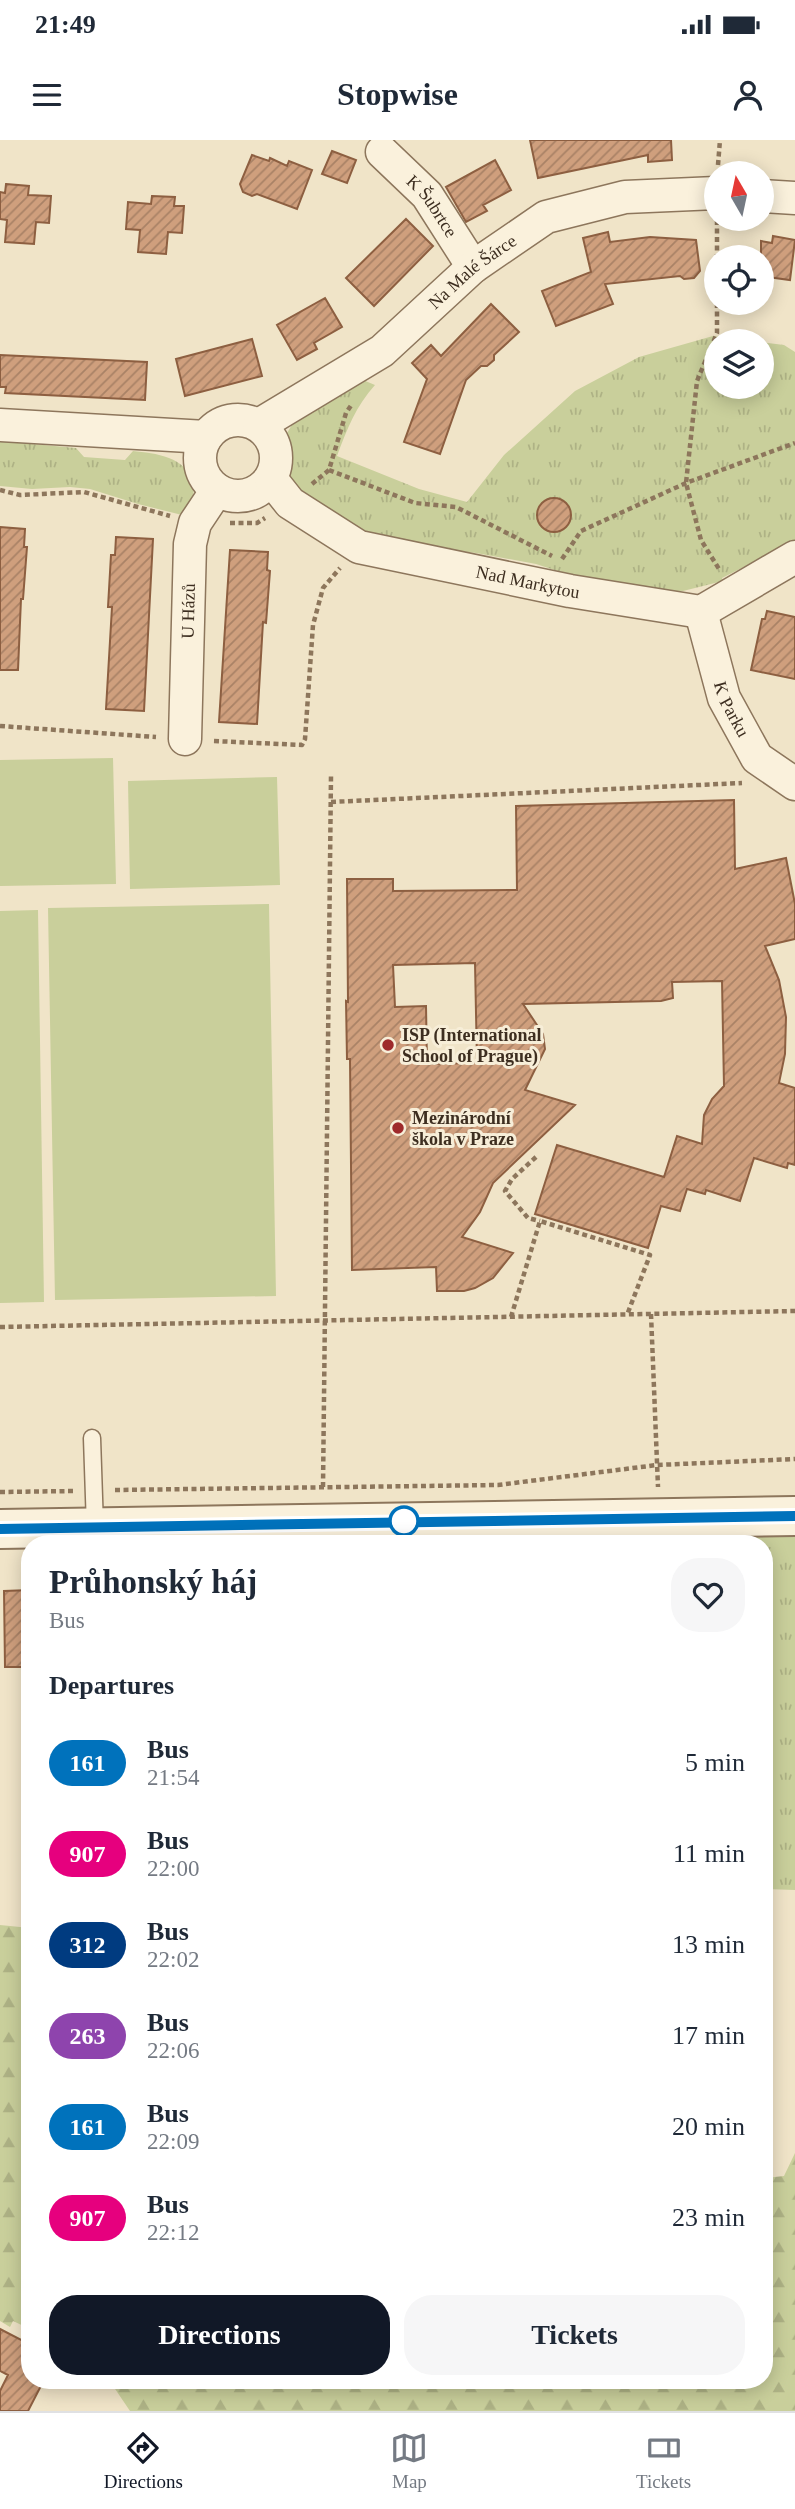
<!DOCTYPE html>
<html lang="en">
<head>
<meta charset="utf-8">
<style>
	body { margin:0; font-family:"Times New Roman",serif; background:#f6f6f7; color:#1f2937; height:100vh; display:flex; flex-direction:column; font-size:26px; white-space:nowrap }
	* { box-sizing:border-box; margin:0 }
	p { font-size:23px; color:#747a83 }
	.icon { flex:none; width:38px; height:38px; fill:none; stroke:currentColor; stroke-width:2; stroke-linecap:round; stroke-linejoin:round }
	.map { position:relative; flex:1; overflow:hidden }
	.sheet { position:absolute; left:21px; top:1395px; width:752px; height:854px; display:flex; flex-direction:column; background:#fff; border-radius:28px; box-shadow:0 4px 18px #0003 }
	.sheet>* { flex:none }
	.badge { padding:0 14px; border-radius:23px; font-size:24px; line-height:46px }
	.needle { width:46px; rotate:351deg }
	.fabs { position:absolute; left:704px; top:21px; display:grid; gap:14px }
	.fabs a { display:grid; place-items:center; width:70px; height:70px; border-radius:50%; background:#fff; box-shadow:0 4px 18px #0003; font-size:35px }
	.map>.badge { position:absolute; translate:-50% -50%; box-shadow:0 0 0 4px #fff }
	h2 { padding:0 28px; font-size:26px; line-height:63px }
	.round { display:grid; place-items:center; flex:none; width:74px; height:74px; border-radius:28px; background:#f6f6f7 }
	.head { display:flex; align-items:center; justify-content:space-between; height:119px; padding:0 28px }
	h1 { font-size:33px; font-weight:600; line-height:52px }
	.primary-button { display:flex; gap:14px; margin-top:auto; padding:14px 28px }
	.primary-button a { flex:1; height:80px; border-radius:28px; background:#111827; color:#fff; font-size:28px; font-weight:600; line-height:80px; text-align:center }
	.primary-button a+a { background:#f6f6f7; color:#1f2937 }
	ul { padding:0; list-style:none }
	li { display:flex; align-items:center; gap:21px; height:91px; padding:0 28px }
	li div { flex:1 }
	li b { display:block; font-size:26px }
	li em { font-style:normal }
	li .badge { min-width:77px; font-weight:700; text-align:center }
	.status { display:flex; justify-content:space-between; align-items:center; height:49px; padding:0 35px; background:#fff; direction:ltr }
	.status svg { height:19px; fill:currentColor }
	header { display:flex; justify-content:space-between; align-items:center; height:91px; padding:0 28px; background:#fff; font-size:32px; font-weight:600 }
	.menu { display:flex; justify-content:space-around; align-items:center; height:98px; border-top:2px solid #e0e1e3; background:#fff; font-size:19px; color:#747a83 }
	.menu a { display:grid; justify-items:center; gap:4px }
	.menu .current { color:#111827 }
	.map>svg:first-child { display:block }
	.grass { fill:url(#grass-tufts); fill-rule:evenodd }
	.forest { fill:url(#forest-firs) }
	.garden { fill:#c9cf9b }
	.building { fill:url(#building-hatch); stroke:#8d5f41; stroke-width:2; fill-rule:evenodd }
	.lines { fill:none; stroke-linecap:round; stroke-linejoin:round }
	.service-casing { stroke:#8d765c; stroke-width:19 }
	.minor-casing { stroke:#8d765c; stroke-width:35 }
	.tertiary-casing { stroke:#8d765c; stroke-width:42 }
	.path { stroke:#8d765c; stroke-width:4.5; stroke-dasharray:5 3.5; stroke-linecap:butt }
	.service { stroke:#faf1dc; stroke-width:16 }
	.minor { stroke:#faf1dc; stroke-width:32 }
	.tertiary { stroke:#faf1dc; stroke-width:38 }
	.line-casing { stroke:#fff; stroke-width:16 }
	.line { stroke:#0072bc; stroke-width:10 }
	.poi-dot { fill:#9e2a2b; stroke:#f7eed8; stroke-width:2.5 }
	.stop-dot { fill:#fff; stroke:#0072bc; stroke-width:3.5 }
	.labels { text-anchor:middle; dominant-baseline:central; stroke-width:6; stroke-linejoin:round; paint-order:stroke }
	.street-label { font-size:18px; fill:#3d2e20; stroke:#f7eed8 }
	.poi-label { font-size:18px; font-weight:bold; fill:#3d2e20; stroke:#f7eed8; text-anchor:start }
</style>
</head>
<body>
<div class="status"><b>21:49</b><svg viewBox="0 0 49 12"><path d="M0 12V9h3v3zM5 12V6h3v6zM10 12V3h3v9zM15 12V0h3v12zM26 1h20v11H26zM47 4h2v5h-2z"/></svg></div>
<header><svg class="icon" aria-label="menu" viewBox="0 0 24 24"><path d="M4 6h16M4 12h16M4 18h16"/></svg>Stopwise<svg class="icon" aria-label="person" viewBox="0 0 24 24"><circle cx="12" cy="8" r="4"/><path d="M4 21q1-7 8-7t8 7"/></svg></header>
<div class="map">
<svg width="795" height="2271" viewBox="0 0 795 2271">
	<defs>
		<pattern id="grass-tufts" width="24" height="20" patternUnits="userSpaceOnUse" patternTransform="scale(1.75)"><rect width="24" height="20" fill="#c9cf9b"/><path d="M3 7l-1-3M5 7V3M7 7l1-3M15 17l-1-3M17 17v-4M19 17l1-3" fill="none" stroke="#aeb285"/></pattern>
		<pattern id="forest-firs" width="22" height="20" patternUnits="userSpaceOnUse" patternTransform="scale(1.75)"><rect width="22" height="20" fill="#c9cf9b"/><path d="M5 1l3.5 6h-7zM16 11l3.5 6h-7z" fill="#aeb285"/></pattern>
		<pattern id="building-hatch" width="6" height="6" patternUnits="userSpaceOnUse" patternTransform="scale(1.75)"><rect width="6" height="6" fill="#cf9f7d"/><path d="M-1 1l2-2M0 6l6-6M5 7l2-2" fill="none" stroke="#a98266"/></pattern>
	</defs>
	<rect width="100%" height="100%" fill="#f0e4c8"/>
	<path class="grass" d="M713 196 757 201H716V247H761V202L784 205 795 212V401L722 438 723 441 683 451 662 453 613 449 536 424 476 413 395 403 372 398 299 353 291 338 284 310 286 295 294 281 363 240 375 245C356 266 347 289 337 316L419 349 467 362 504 315 575 251 639 217ZM554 358C565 361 574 370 569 382 555 412 514 366 554 358Z
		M0 301 76 308 84 317 125 320 133 311C155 313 187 317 193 343 196 353 190 366 186 376L138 364 90 349 70 347 32 349 0 346Z
		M677 1388 795 1390V1750L765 1749V1404H644L667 1399Z"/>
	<path class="forest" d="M0 1785 30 1788V2189L13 2181 10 2187 0 2181Z
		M795 2013V2271H130L109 2240H765V2038L784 2036Z"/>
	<path class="garden" d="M113 618 116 744 0 746V620Z
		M277 637 280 745 130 749 128 641Z
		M269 764 276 1156 55 1160 48 768Z
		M38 770 44 1162 0 1163V771Z"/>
	<path class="building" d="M530 0H671L672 20 648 22V15L538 38Z
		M332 11 356 20 347 43 322 34Z
		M252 15 269 21 270 18 287 26 289 21 312 30 297 69 257 54 252 56 243 52 240 44Z
		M495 20 511 50 483 65 487 71 466 82 446 47Z
		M6 44 29 46 28 55 51 56 49 83 36 82 34 104 5 102 7 80 0 79V52L5 53Z
		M152 56 175 57 174 66H184L182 93 168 92 166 114 138 112 140 90 126 89 128 62 151 64Z
		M406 79 433 106 374 166 346 138Z
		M608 92 610 102 650 97 696 100 700 131 694 138 684 139 680 136 605 144 613 164 556 186 542 151 591 132 583 98Z
		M773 96 795 100 790 140 761 136V101L772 103Z
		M325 158 342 187 314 203 317 209 297 220 277 185Z
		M491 164 519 192 494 215V220L487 226H481L466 240 440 314 404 302 427 239 412 223 431 205 441 216Z
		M252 199 262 236 185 256 176 219Z
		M0 215 147 222 145 260 5 253 6 247H0Z
		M537 375a17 17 0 1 1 34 0a17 17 0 1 1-34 0Z
		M0 387 25 389 24 407H27L23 459H21L18 530H0Z
		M116 397 153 399 144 571 106 569 112 467H108L111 415H115Z
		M230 410 268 412 267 430 270 431 266 483 263 482 257 584 219 582Z
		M767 471 795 477V539L751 530 762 479H765Z
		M734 660 735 729 786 718 795 764V799L765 806 779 840 786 877 785 914 779 943 795 948V1025L788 1023 787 1028 754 1018 740 1061 706 1050 705 1054 687 1049 680 1071 661 1066 648 1108 535 1074 557 1005 664 1037 677 996 702 1004 704 975 712 959 724 946 722 841 672 842 673 858 661 861 523 864 543 894 545 909 525 950 575 965 493 1043 480 1072 462 1097 513 1113 493 1138 475 1148 464 1151H437L436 1127 352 1130 350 919H347L346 861 348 862 347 739H393V751L517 750 516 666ZM475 823 477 923 427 924 426 866 395 867 393 825Z
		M30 1450V1527H5L4 1451Z
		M0 2189 25 2202 30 2193V2240H44L28 2271H0V2251L8 2235 0 2231Z"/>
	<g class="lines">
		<g class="service-casing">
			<path id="service" d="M92 1298 95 1387"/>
		</g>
		<g class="minor-casing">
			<g id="minor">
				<path id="s1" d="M382 12 427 55 473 127"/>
				<path d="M761 56 795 58"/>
				<circle cx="238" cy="318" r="38"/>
				<path d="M0 285 206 297"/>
				<path id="s2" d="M259 285 382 211 473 127 546 77 625 57 716 53"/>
				<path id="s3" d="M271 339 290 363 359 407 570 451 701 472 795 417"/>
				<path id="s4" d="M701 472 724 558 757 618 795 644"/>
				<path id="s5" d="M185 599 190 404 195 383 217 350"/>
			</g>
		</g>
		<g class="tertiary-casing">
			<path id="tertiary" d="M0 1389 795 1376"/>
		</g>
		<path class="path" d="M718 25 720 0
			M717 80V117
			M717 163V193L697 241 686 343 701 400 719 429
			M329 330 415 363 456 367 552 416
			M312 344 329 330 346 273 352 264
			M0 350 20 355 84 352 170 376
			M230 383H257L265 378
			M562 419 581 391 686 343 795 303
			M0 586 156 597
			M214 601 302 605 305 599 313 485 323 448 340 428
			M331 662 742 643
			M536 1017 512 1039 505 1051 528 1078 540 1081
			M651 1174 658 1347
			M511 1177 540 1081 650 1115 627 1175
			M0 1187 795 1171
			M323 1347 331 636
			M115 1350 498 1345 657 1325 795 1319
			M0 1352 75 1351"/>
		<use href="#service" class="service"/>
		<use href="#minor" class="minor"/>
		<use href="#tertiary" class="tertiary"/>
	</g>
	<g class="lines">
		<g class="line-casing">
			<path id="line" d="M0 1389 795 1376"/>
		</g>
		<use href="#line" class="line"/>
	</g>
	<g class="poi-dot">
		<circle cx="388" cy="905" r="7"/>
		<circle cx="398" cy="988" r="7"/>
	</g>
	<circle class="stop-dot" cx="404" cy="1381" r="14"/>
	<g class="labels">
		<g class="street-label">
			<text stroke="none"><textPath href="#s1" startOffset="74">K Šubrtce</textPath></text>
			<text stroke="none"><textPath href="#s2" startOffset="264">Na Malé Šárce</textPath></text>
			<text stroke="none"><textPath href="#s3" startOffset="285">Nad Markytou</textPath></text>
			<text stroke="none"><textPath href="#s5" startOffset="128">U Házů</textPath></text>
			<text stroke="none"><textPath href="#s4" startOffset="102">K Parku</textPath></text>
		</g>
		<g class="poi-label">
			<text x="402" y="895">ISP (International<tspan x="402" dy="21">School of Prague)</tspan></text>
			<text x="412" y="978">Mezinárodní<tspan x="412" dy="21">škola v Praze</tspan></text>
		</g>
	</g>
</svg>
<div class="fabs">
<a><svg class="needle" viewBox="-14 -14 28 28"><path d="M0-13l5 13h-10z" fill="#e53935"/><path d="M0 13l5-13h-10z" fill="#747a83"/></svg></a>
<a><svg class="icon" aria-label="locate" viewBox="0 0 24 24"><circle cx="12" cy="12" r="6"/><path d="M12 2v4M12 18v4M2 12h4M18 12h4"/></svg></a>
<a><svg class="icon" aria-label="layers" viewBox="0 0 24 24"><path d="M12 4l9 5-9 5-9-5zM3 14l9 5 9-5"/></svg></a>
</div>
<section class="sheet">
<div class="head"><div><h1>Průhonský háj</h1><p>Bus</p></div><a class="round"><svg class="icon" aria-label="heart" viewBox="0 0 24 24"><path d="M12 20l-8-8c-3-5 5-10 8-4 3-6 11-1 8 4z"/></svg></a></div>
<h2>Departures</h2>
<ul>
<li><span class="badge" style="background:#0072bc;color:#fff">161</span><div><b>Bus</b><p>21:54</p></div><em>5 min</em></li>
<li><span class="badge" style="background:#e6007e;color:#fff">907</span><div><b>Bus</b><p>22:00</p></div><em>11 min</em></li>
<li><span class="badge" style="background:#003b80;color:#fff">312</span><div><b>Bus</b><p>22:02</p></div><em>13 min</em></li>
<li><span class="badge" style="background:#8e44ad;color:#fff">263</span><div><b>Bus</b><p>22:06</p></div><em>17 min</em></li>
<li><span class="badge" style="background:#0072bc;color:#fff">161</span><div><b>Bus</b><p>22:09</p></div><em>20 min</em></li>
<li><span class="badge" style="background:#e6007e;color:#fff">907</span><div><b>Bus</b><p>22:12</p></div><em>23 min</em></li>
</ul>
<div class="primary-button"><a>Directions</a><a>Tickets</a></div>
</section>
</div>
<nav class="menu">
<a class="current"><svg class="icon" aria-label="directions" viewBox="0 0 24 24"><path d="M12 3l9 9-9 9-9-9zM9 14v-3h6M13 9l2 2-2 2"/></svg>Directions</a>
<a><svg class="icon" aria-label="map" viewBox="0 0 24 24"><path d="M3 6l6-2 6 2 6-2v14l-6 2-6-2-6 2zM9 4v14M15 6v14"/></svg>Map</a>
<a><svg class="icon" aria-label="tickets" viewBox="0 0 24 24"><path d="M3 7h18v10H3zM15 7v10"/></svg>Tickets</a>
</nav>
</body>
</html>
